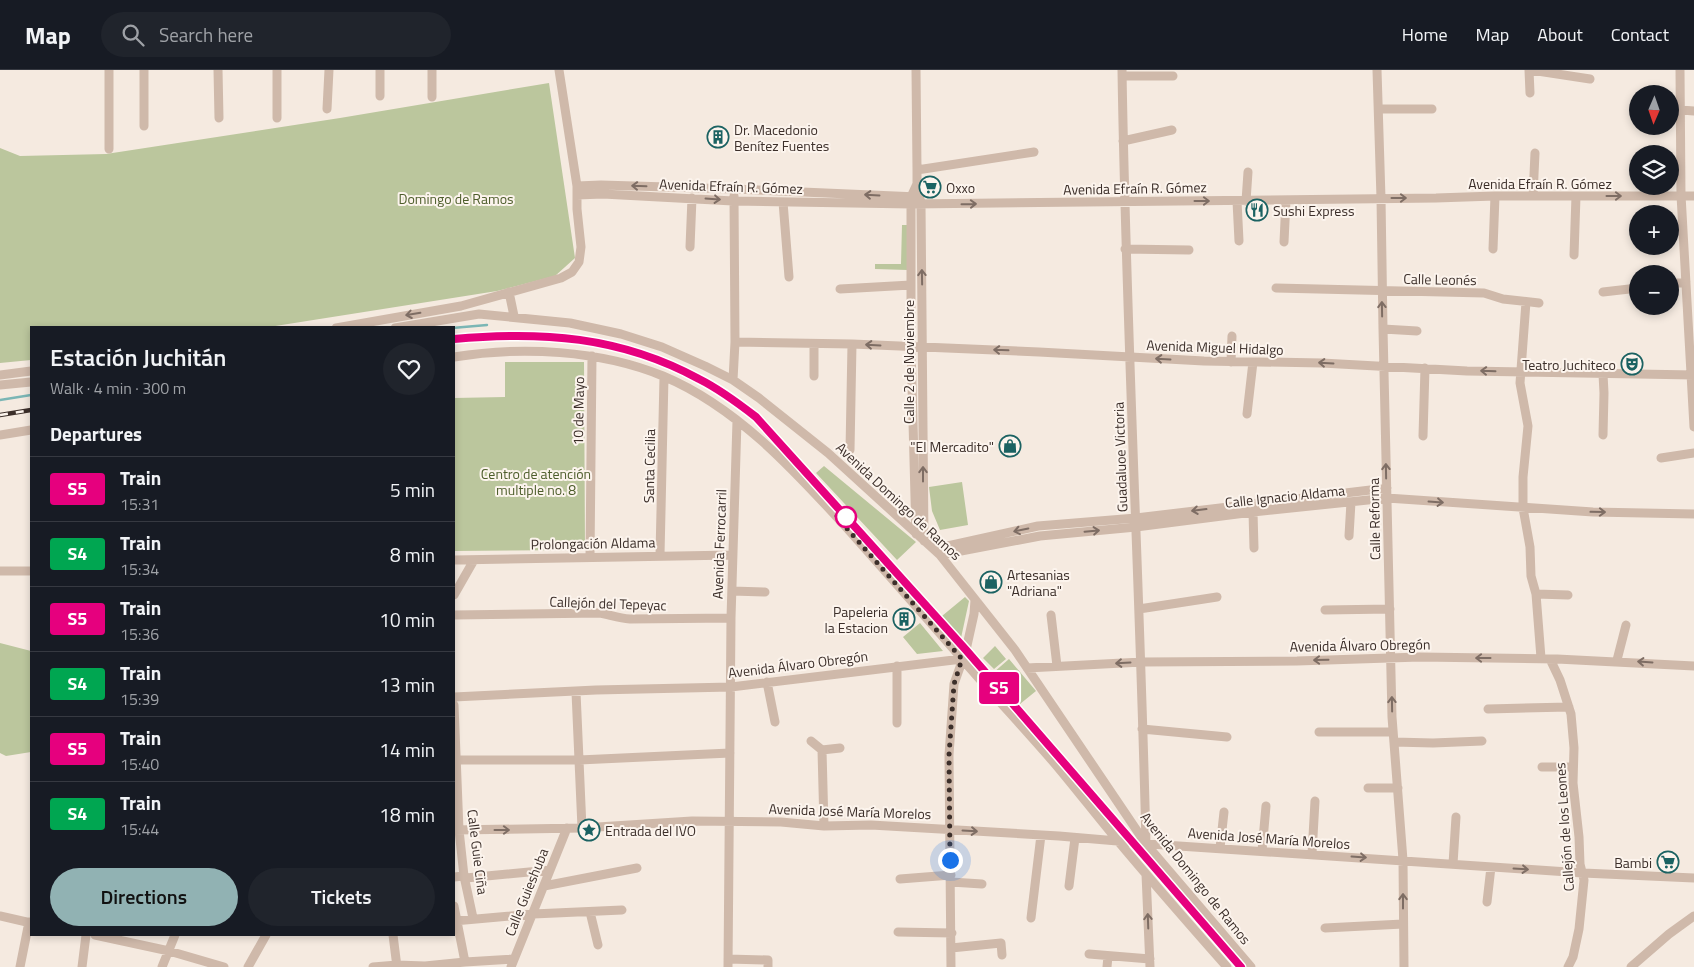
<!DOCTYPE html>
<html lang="en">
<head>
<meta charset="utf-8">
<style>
	body { margin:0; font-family:"Titillium Web",sans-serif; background:#20242c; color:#f1f3f6; height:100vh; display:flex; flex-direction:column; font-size:19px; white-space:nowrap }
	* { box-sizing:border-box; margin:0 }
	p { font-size:16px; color:#9ea1a6 }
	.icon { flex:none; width:28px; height:28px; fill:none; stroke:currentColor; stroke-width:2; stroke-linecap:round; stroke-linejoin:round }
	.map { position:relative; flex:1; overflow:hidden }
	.sheet { position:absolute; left:30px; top:256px; width:425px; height:610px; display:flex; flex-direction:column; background:#171b24; border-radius:0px; box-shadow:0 2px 8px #0003 }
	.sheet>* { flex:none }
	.badge { padding:0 10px; border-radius:4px; font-size:18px; line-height:32px }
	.needle { width:32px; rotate:182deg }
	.tools { position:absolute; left:1629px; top:15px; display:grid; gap:10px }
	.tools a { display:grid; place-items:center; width:50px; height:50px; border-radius:50%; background:#171b24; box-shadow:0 2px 8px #0003; font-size:25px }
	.you { position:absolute; width:25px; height:25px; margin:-12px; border:4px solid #fff; border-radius:50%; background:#1a73e8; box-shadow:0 0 0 8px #1a73e833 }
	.map>.badge { position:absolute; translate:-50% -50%; box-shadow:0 0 0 2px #fff }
	h2 { padding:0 20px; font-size:19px; line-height:45px }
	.round { display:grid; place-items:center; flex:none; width:52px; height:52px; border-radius:26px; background:#20242c }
	.summary { display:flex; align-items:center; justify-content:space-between; height:85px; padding:0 20px }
	h1 { font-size:24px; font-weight:600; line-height:38px }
	.primary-button { display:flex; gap:10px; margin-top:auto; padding:10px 20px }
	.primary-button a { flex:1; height:58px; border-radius:30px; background:#91b2b3; color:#111; font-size:20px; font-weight:600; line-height:58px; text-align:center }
	.primary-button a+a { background:#20242c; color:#f1f3f6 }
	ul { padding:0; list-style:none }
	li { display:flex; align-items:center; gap:15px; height:65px; padding:0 20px; border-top:1px solid #363941 }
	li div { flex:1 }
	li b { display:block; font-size:19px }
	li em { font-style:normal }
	li .badge { min-width:55px; font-weight:700; text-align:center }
	header { display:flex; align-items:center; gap:30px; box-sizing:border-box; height:70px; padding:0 25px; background:#171b24; border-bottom:1px solid #363941 }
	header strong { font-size:24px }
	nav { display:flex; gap:28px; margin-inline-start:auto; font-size:18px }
	.search { width:350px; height:45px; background:#20242c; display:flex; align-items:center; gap:12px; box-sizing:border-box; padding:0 18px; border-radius:28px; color:#9ea1a6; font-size:19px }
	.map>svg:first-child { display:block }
	.green { fill:#bbc69d }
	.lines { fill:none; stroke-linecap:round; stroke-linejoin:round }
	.stream { stroke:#7bb6b5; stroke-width:2.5 }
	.minor { stroke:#cfb9aa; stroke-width:9 }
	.rail-casing { stroke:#3c2f2a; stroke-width:4.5 }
	.rail { stroke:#fcf4ed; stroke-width:2.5; stroke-dasharray:8; stroke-linecap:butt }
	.oneway { stroke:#7e6d64 }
	.line-casing { stroke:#fff; stroke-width:11 }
	.line { stroke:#e6007e; stroke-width:8 }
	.walk { stroke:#3c2f2a; stroke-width:5; stroke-dasharray:0 9 }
	.stop-dot { fill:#fff; stroke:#e6007e; stroke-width:2.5 }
	.labels { text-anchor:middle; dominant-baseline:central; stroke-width:4; stroke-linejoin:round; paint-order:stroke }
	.poi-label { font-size:14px; fill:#3c2f2a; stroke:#fcf4ed; text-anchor:start }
	.street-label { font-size:14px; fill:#3c2f2a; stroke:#fcf4ed }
	.park-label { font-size:14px; fill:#4d5d2b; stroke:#fcf4ed }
</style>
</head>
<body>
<header>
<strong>Map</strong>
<div class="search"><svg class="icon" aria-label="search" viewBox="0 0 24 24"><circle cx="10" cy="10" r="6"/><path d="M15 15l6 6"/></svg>Search here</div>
<nav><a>Home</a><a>Map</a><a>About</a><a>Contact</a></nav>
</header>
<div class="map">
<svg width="1694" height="897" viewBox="0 0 1694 897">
	<rect width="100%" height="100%" fill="#f5eae0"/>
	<path class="green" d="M549 13 575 188 555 206 497 221 269 257 31 258V290L0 293V78L20 86 106 84 340 48Z
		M902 155H907V200L875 199V194H901Z
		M505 292H584L585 480 454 481V328L505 327Z
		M824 396 916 472 897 490 816 403Z
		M962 412 968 455 940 460 932 441 929 417Z
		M965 527 969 531 961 568 942 546Z
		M920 553 943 581 917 584 903 567Z
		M0 573 31 581V682L6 686 0 683Z
		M995 576 1006 589 994 599 983 588Z
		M1009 589 1036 621 1020 634 993 603Z"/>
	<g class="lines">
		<path class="stream" d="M452 258 487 255
			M0 330 31 325"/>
		<path class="minor" d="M144 0V56
			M218 0 219 48
			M277 0V48
			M380 0V26
			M1122 0C1126 258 1140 516 1146 774
			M1377 0 1381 128 1383 259 1392 647 1403 790 1404 897
			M1529 0 1530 23
			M1531 0 1590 9
			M1680 0 1681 125 1694 357
			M1122 6H1173
			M432 27V0
			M327 39 329 0
			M1379 39H1432
			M1681 40 1694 41
			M1123 71 1172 60
			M109 79V0
			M917 100 1034 82
			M917 114 921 134 924 471
			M577 116 601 115 734 119 918 127
			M577 125 603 124 733 131 912 134 1436 128 1495 126H1694
			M1533 126 1535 83
			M1237 131 1239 171
			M1246 131 1248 102
			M783 132 789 207
			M1284 172 1286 130
			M690 177 692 128
			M1125 179 1189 180
			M1493 179 1495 126
			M1574 185 1576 126
			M1670 214 1686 212
			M1276 218 1484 223 1503 229 1539 233
			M840 219 911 215
			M509 222 514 246
			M1603 222 1638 218
			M1526 232 1520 313 1528 356 1523 407V438L1530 477 1531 506 1536 524 1541 588
			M336 258 461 236 561 208 572 202 579 192 581 177 577 139V116L559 0
			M395 258 479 244 570 253 621 264 662 277 705 296 733 310 759 328 828 383 940 485 1015 580 1146 774 1251 897
			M1383 259 1417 261
			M735 272 852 274 1039 282 1204 291 1322 293 1467 301 1694 305
			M454 287C521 276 600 280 663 306 737 337 794 400 846 457 885 501 924 545 963 590 993 625 1025 659 1056 695 1077 720 1097 746 1118 771 1154 814 1190 855 1227 897
			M1231 292 1232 266
			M1603 304 1604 323 1603 365
			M0 305 31 301
			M814 306V274
			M733 310 735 272 734 126
			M0 315 31 312
			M1247 344 1253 292
			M0 365 31 360
			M1423 366 1425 298
			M850 380 852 274
			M1661 388 1694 383
			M1253 442 1254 478
			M916 464 911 277V127L917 114V100L916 0
			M1349 466 1351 432
			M934 479 1038 456 1136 448 1387 418
			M660 485 664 307
			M940 485 1040 466 1136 457 1253 442 1387 428 1593 442 1694 444
			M590 487 592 286
			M454 490 733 485
			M0 501H31
			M732 521 765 522
			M1536 524 1568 525
			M454 525 474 490
			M1139 539 1217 527
			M1325 540 1390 539
			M454 545 600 543C611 545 618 548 630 549L731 548
			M1051 545 1057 596
			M1550 589 1560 610 1571 644 1574 678 1573 713 1579 767 1580 794 1584 810 1579 859 1573 887 1568 897
			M1617 590 1626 555
			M1027 598 1142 592 1297 591 1420 587 1557 589 1694 596
			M767 612 775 652
			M576 622 582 758
			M454 627 596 620 731 617 962 589
			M454 635 459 760 464 806 473 848
			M1488 639 1569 637
			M897 653V596
			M1142 659 1227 667
			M1319 662H1393
			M811 671 822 680
			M1394 672 1433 673 1482 671
			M454 690H579L730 683
			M1542 697H1572
			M1368 718H1398
			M824 756 822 680 840 678
			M454 760 582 758 692 751 781 752 824 756 871 755 1059 766 1164 775 1583 803 1694 808
			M1220 778 1224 742
			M1262 781 1266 736
			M1312 784 1315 731
			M1453 794 1456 747
			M1146 804 1150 897
			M454 807 464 806
			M466 808 550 800
			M900 809 951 805
			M951 812 982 814
			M544 816 637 798
			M1069 816 1075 768
			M1487 832 1491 797
			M454 836 465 892
			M590 842 598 875
			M0 846 31 853
			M1031 848 1041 765
			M454 851 533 844 622 840
			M1325 858 1403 854
			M898 862 952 863
			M95 865 169 881 224 897
			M393 865 397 897
			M951 878 1001 873 1002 885
			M1089 884 1150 889
			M728 889 768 890V897
			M20 897 29 852
			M82 897 86 865
			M162 897 175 865
			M248 897 266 865
			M373 897 397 895 425 896 465 892 514 889
			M511 897 567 758
			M728 897 731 548 737 351
			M951 897 949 685 954 614 966 580 974 544 975 530
			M1107 897 1108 886
			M1631 897 1669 864 1694 846"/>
		<g class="rail-casing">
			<path id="rail" d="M454 269C540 261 622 267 699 309 719 320 737 333 756 347L966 580 1241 897
				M0 345 31 340"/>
		</g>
		<use href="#rail" class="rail"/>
	</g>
	<defs><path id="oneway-shaft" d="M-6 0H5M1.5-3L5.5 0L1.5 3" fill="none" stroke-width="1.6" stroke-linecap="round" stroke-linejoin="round" transform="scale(1.25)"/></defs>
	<g class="oneway">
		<use href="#oneway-shaft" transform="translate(639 116) rotate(-178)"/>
		<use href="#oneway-shaft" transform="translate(872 125) rotate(-177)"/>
		<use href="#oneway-shaft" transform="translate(1614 126)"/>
		<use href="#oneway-shaft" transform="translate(1399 128)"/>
		<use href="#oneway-shaft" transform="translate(713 129) rotate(4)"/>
		<use href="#oneway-shaft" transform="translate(1202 131)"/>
		<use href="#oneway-shaft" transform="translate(969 134) rotate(-1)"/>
		<use href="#oneway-shaft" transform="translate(922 207) rotate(-91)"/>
		<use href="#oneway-shaft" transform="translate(1382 239) rotate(-91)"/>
		<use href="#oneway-shaft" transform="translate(413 244) rotate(171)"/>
		<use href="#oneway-shaft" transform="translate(873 275) rotate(-177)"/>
		<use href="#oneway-shaft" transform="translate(1001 280) rotate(-178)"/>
		<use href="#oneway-shaft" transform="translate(1163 289) rotate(-177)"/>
		<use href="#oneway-shaft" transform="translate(1326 293) rotate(-177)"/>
		<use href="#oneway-shaft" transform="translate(1488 301) rotate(-178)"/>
		<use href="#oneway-shaft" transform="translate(1386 401) rotate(-91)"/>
		<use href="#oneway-shaft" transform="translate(923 404) rotate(-90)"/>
		<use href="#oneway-shaft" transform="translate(1436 432) rotate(4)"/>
		<use href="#oneway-shaft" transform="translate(1199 440) rotate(173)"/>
		<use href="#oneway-shaft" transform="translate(1598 442) rotate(1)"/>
		<use href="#oneway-shaft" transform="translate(1021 460) rotate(168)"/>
		<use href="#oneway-shaft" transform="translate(1092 461) rotate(-5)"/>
		<use href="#oneway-shaft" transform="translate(1483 588) rotate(-180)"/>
		<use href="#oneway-shaft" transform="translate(1321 590) rotate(179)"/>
		<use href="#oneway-shaft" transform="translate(1645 592) rotate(-176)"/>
		<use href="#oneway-shaft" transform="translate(1123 593) rotate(177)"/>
		<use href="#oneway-shaft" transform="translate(1392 634) rotate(-91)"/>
		<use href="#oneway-shaft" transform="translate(502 760)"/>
		<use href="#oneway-shaft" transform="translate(970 761) rotate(3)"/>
		<use href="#oneway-shaft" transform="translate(1359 787) rotate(4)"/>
		<use href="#oneway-shaft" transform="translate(1521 799) rotate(4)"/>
		<use href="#oneway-shaft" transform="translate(1403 831) rotate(-90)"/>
		<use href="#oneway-shaft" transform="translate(1148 851) rotate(-92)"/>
	</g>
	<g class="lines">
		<g class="line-casing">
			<path id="line" d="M454 269C541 261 620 266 699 309 719 319 738 333 756 347L966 580 1241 897"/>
		</g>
		<use href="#line" class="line"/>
		<path class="walk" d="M846 447 836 446 962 589 954 614 949 685 950 790"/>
	</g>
	<defs>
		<g id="building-ring" transform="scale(1.125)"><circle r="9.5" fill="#fcf4ed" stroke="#1b6262" stroke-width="1.5"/><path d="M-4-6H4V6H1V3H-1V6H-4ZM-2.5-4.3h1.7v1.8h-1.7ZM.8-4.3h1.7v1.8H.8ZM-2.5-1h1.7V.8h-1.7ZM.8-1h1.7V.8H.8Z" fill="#1b6262"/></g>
		<g id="supermarket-ring" transform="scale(1.125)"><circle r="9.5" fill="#fcf4ed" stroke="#1b6262" stroke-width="1.5"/><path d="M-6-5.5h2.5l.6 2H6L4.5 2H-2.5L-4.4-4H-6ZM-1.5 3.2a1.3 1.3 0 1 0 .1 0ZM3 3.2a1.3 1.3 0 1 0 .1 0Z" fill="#1b6262"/></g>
		<g id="restaurant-ring" transform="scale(1.125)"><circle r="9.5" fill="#fcf4ed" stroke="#1b6262" stroke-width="1.5"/><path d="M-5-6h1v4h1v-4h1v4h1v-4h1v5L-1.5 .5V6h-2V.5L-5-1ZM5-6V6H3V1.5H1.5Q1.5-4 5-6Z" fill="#1b6262"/></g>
		<g id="theatre-ring" transform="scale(1.125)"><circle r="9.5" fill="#fcf4ed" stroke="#1b6262" stroke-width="1.5"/><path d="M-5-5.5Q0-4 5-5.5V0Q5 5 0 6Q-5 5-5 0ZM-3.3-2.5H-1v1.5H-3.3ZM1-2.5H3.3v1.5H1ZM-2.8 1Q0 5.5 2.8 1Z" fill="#1b6262"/></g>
		<g id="shop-ring" transform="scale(1.125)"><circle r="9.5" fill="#fcf4ed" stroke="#1b6262" stroke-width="1.5"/><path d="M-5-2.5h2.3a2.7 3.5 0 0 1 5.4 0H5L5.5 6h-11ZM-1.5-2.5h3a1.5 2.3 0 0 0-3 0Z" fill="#1b6262"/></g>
		<g id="sight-ring" transform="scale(1.125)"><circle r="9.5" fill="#fcf4ed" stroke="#1b6262" stroke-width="1.5"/><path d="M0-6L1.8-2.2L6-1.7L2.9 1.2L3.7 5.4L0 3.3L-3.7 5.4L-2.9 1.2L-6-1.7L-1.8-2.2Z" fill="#1b6262"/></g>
	</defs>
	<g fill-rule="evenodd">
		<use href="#building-ring" x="718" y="67"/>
		<use href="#supermarket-ring" x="930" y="117"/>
		<use href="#restaurant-ring" x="1257" y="140"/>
		<use href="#theatre-ring" x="1632" y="294"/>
		<use href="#shop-ring" x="1010" y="376"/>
		<use href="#shop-ring" x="991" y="512"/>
		<use href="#building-ring" x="904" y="549"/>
		<use href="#sight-ring" x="589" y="760"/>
		<use href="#supermarket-ring" x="1668" y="792"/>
	</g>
	<circle class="stop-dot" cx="846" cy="447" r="10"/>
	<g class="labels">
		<g class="poi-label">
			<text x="734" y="59">Dr. Macedonio<tspan x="734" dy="16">Benítez Fuentes</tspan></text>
			<text x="946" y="117">Oxxo</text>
			<text x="1273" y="140">Sushi Express</text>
			<text x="1616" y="294" text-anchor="end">Teatro Juchiteco</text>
			<text x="994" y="376" text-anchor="end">"El Mercadito"</text>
			<text x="1007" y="504">Artesanias<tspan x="1007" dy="16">"Adriana"</tspan></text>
			<text x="888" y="541" text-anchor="end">Papeleria<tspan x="888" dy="16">la Estacion</tspan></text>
			<text x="605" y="760">Entrada del IVO</text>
			<text x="1652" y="792" text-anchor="end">Bambi</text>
		</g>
		<g class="street-label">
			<text x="1540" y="113">Avenida Efraín R. Gómez</text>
			<text transform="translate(731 116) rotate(2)">Avenida Efraín R. Gómez</text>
			<text transform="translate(1135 118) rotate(-1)">Avenida Efraín R. Gómez</text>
			<text transform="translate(1440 209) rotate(1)">Calle Leonés</text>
			<text transform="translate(1215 277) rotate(2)">Avenida Miguel Hidalgo</text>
			<text transform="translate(908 292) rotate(-90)">Calle 2 de Noviembre</text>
			<text transform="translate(578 341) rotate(-89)">10 de Mayo</text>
			<text transform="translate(1120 387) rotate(-92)">Guadaluoe Victoria</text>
			<text transform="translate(649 396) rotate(-89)">Santa Cecilia</text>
			<text transform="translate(1285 426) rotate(-6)">Calle Ignacio Aldama</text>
			<text transform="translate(899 431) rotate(43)">Avenida Domingo de Ramos</text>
			<text transform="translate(1374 449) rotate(-91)">Calle Reforma</text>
			<text transform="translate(593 473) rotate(-1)">Prolongación Aldama</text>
			<text transform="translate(719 474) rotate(-88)">Avenida Ferrocarril</text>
			<text transform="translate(608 533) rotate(2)">Callejón del Tepeyac</text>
			<text transform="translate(1360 575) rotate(-1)">Avenida Álvaro Obregón</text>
			<text transform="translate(798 594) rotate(-7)">Avenida Álvaro Obregón</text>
			<text transform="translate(850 741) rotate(2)">Avenida José María Morelos</text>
			<text transform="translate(1564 757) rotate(-94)">Callejón de los Leones</text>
			<text transform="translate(1269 768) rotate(4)">Avenida José María Morelos</text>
			<text transform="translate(478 782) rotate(83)">Calle Guie Ciña</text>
			<text transform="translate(1196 808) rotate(51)">Avenida Domingo de Ramos</text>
			<text transform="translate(526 822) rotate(-68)">Calle Guieshuba</text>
		</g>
		<g class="park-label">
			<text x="456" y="128">Domingo de Ramos</text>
			<text x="536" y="403">Centro de atención<tspan x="536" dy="16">multiple no. 8</tspan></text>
		</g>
	</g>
</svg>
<div class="tools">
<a><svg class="needle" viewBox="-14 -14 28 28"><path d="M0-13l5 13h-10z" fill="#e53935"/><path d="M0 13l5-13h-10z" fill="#9ea1a6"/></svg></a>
<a><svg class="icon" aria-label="layers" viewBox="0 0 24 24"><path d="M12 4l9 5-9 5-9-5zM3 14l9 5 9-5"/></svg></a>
<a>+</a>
<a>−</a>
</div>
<div class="you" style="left:950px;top:790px"></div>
<b class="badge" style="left:999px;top:618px;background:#e6007e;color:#fff">S5</b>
<section class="sheet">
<div class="summary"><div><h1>Estación Juchitán</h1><p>Walk · 4 min · 300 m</p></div><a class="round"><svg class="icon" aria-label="heart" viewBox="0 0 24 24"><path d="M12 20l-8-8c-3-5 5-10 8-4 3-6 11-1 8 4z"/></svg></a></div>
<h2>Departures</h2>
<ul>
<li><span class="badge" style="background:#e6007e;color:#fff">S5</span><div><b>Train</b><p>15:31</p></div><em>5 min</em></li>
<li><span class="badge" style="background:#00a651;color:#fff">S4</span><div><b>Train</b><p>15:34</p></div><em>8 min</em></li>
<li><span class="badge" style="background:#e6007e;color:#fff">S5</span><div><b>Train</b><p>15:36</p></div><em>10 min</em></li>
<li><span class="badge" style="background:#00a651;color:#fff">S4</span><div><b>Train</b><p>15:39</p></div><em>13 min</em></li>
<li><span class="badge" style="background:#e6007e;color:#fff">S5</span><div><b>Train</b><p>15:40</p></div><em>14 min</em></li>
<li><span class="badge" style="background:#00a651;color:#fff">S4</span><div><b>Train</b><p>15:44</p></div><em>18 min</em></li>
</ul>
<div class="primary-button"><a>Directions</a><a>Tickets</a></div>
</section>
</div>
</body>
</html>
